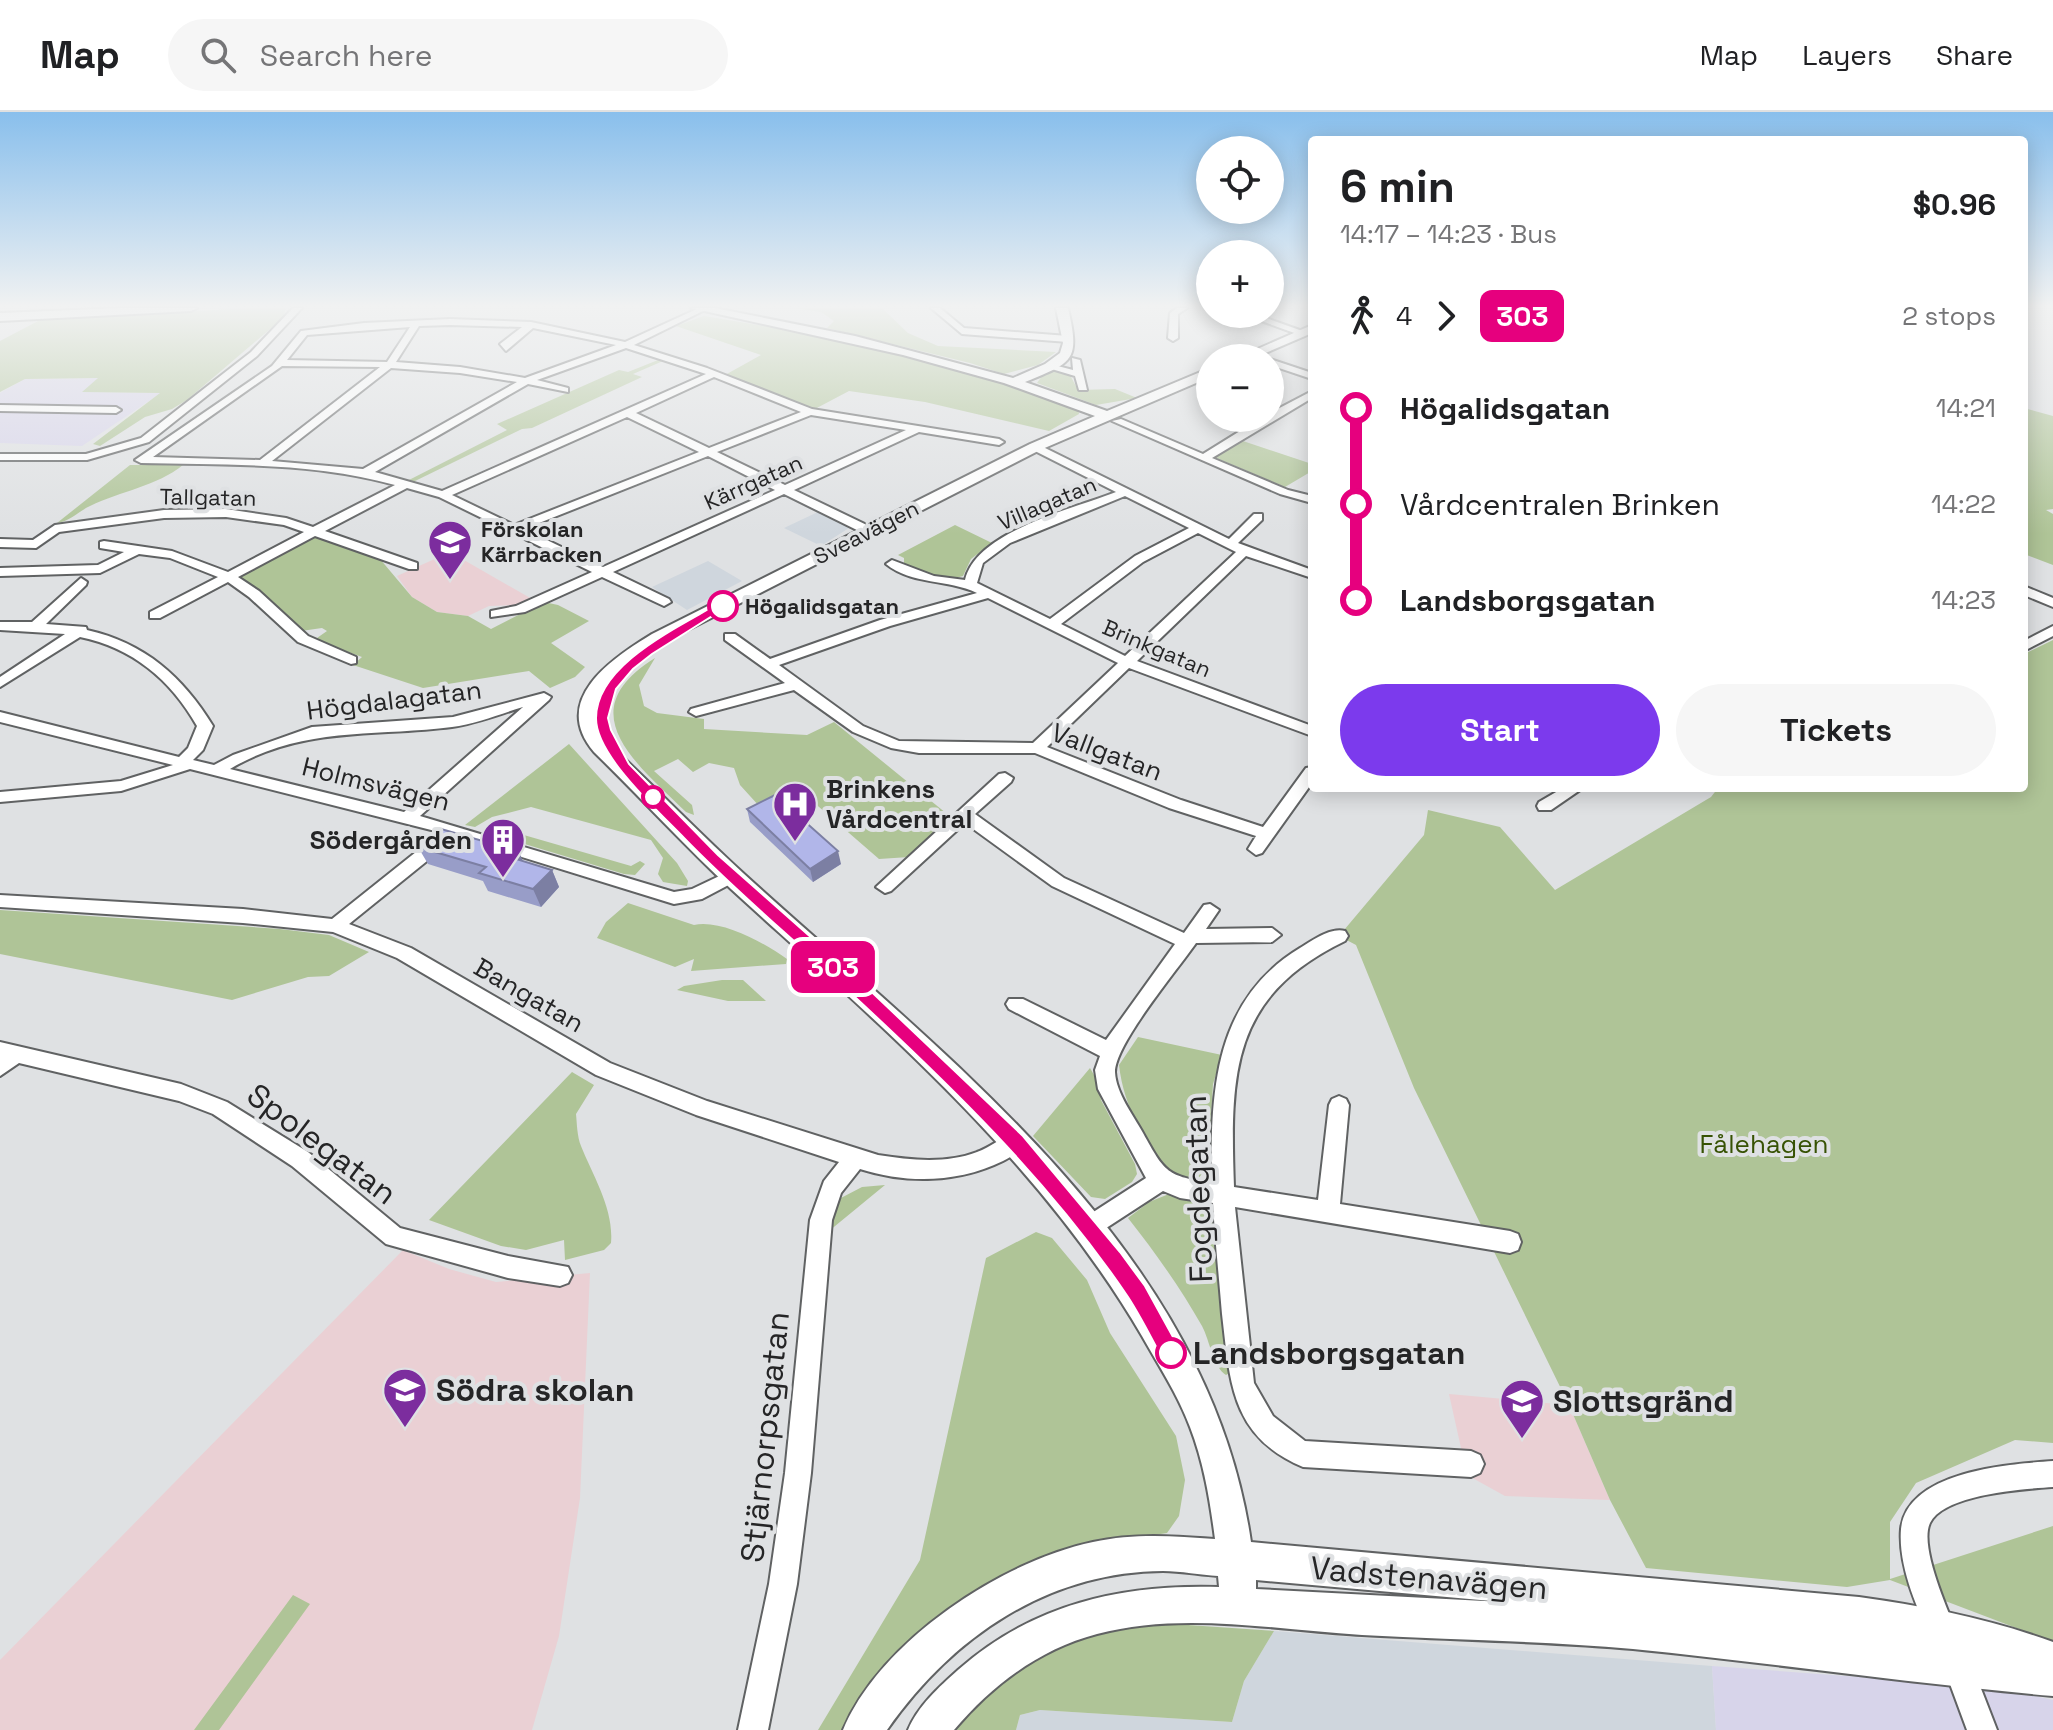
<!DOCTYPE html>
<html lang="en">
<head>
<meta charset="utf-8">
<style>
	body { margin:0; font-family:"Space Grotesk",sans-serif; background:#f6f6f6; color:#202124; height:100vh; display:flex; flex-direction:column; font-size:30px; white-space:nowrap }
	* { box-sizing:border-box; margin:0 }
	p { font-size:26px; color:#757577 }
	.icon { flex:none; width:44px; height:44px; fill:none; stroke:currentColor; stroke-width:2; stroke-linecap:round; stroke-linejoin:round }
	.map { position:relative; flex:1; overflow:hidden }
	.drawer { position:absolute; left:1308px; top:24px; width:720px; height:656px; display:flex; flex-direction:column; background:#fff; border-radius:8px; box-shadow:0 4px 20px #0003 }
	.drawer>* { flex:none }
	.badge { padding:0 16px; border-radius:12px; font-size:28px; line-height:52px }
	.fabs { position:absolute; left:1196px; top:24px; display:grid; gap:16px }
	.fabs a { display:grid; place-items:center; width:88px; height:88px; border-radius:50%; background:#fff; box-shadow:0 4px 20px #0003; font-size:40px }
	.map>.badge { position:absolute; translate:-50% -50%; box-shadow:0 0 0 4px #fff }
	.legs { display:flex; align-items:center; gap:12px; height:88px; padding:0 32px; font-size:26px }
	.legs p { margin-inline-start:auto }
	.summary { display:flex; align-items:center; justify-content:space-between; height:136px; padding:0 32px }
	h1 { font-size:44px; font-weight:700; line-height:60px }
	.primary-button { display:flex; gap:16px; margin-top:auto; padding:16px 32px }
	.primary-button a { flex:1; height:92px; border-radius:48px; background:#7c3aed; color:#fff; font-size:32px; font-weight:700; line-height:92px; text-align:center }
	.primary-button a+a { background:#f6f6f6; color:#202124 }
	ul { padding:0 32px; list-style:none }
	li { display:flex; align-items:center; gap:28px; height:96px; font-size:30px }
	li i { display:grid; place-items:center; width:12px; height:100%; margin:0 10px; background:currentColor }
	li i::after { content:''; width:20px; height:20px; margin:-10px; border:6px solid; border-radius:50%; background:#fff }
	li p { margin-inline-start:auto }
	li:first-child i { background:linear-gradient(#0000 50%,currentColor 0) }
	li:last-child i { background:linear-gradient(currentColor 50%,#0000 0) }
	header { display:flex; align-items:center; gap:48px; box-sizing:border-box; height:112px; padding:0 40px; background:#fff; border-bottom:2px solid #e0e0e0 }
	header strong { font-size:38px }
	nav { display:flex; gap:44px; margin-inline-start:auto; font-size:28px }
	.search { width:560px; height:72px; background:#f6f6f6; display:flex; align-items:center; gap:20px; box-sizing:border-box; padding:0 28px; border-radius:44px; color:#757577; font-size:30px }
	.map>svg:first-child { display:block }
	.built { fill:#cfd6dd }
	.industrial { fill:#d7d4ea }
	.education { fill:#ead0d4 }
	.green { fill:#afc497 }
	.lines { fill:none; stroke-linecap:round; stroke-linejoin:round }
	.minor-casing { stroke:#606263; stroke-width:4 }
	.major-casing { stroke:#606263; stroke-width:4 }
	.minor { fill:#fff; fill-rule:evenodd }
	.major { fill:#fff; fill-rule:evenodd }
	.wall { fill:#989dc8 }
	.shaded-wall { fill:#7c7fa3 }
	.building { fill:#b1b6e9; stroke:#7c7fa3; stroke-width:2 }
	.line-1 { fill:#e6007e; stroke:#fff; stroke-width:2 }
	.stop-1-dot { fill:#fff; stroke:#e6007e; stroke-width:4 }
	.labels { text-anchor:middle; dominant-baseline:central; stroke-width:8; stroke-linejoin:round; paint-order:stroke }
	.far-street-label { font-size:22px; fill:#252526; stroke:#dfe1e3 }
	.far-poi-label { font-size:22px; font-weight:bold; fill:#252526; stroke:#dfe1e3; text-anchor:start }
	.far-stop-label { font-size:22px; font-weight:bold; fill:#252526; stroke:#dfe1e3; text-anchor:start }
	.street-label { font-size:26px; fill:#252526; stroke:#dfe1e3 }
	.poi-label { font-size:26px; font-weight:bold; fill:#252526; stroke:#dfe1e3; text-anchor:start }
	.park-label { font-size:26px; fill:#375204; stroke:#dfe1e3 }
	.near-street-label { font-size:32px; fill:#252526; stroke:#dfe1e3 }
	.near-stop-label { font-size:32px; font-weight:bold; fill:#252526; stroke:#dfe1e3; text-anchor:start }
	.near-poi-label { font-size:32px; font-weight:bold; fill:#252526; stroke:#dfe1e3; text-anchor:start }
</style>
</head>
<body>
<header>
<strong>Map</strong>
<div class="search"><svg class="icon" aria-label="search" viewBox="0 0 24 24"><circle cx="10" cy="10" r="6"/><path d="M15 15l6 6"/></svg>Search here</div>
<nav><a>Map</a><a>Layers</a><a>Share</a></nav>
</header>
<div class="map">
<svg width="2053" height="1618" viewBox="0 0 2053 1618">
	<rect width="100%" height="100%" fill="#dfe1e3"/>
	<path class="built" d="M820 399 852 414 821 434 784 416Z
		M708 449 742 469 687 498 652 475Z
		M1274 1519 1712 1554 1716 1618H1016L1020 1603 1040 1598 1232 1610 1244 1569Z"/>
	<path class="industrial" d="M100 266 84 280 161 281 82 334 0 331V281L25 267Z
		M1712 1554 1899 1568 2035 1584 2053 1588V1618H1716Z"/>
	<path class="education" d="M450 440 532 487 520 493 489 494 468 504 437 500 412 485 397 464Z
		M403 1138 449 1157 496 1170 590 1161 580 1386 559 1524 532 1618H0V1548Z
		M1449 1282 1569 1293 1610 1388 1505 1384 1467 1363Z"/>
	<path class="green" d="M250 196H286L283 206 187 288 172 297 145 305 100 334 93 332 160 281 82 280 98 266 25 267 0 280V229L40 208Z
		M747 196H882L908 221 938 234 1056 240 1038 253 1004 262 970 251 827 216 834 209 821 200 802 197Z
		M704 204 801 220 960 256 1078 297 1079 302 1049 319 925 290 849 279 813 298 725 263 761 243 676 214Z
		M658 248 663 249 633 262 642 265 532 316 522 317 413 370 407 369 507 318 497 312 619 258 628 260Z
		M1052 259 1070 263 1078 278 1115 277 1137 286 1096 293 1037 271 1042 264Z
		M2024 296 2053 304V397L2046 398 2053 402V453L2024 442Z
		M1243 329 1312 352V359L1285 375 1214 345Z
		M130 353H183C157 374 121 379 90 394 79 399 69 410 57 411Z
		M955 413 992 431 971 447 963 464 945 469 904 453V446L898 443Z
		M309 422 380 447 412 485 437 500 468 504 491 517 544 490 558 493 589 509 551 531 585 555 575 565 550 576 529 559 423 576 353 553 362 545 321 530 317 526 327 519 322 516 301 519 238 462Z
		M2053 528V1331L2015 1328 1916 1371 1890 1410V1467L2053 1414V1530L1890 1468 1847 1475 1646 1456 1610 1388 1569 1293 1414 976 1356 833 1339 824 1424 723 1428 698 1500 715 1555 778 1711 685 1718 676H2024V542Z
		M655 546 639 573 644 594 657 601 704 607V617L807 623 834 610 952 706 909 745 879 747 796 675 760 695 740 673 734 656 709 651 693 660 678 647 654 659 692 693 694 703 686 700C637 652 568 600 655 546Z
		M569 632 677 751 688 769 687 774 663 770 658 762 663 746 651 728 531 695 492 705 475 715 465 713Z
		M506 711 514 712 510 719 631 754 640 749 645 752 635 763 624 762 495 723 499 714Z
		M628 791 694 813C721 807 765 831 787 847L786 852 691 859 694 847 675 855 597 826 606 810Z
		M0 798 280 817 329 823 369 840 329 864 308 865 232 888 0 842Z
		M722 868H743L766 889H728L677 878 684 874Z
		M1138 925 1222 943 1213 972 1208 1054 1198 1067 1173 1063C1145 1029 1124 997 1119 953Z
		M1090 956 1098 970 1101 988 1135 1052 1137 1062 1132 1070 1105 1087 1091 1085 1033 1024Z
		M572 960 594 973 576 1002C577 1012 577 1024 581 1034 593 1064 614 1097 611 1131L604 1138 565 1148 564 1128 526 1138 501 1134 429 1108Z
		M885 1073 829 1119 839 1087 862 1075Z
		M1169 1082 1187 1084 1213 1092 1233 1259 1226 1263C1213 1255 1210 1229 1202 1214 1181 1177 1155 1140 1128 1106L1149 1090Z
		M1036 1120 1052 1126 1087 1168 1110 1221 1176 1324 1185 1368 1179 1404 1167 1421 1104 1431 844 1618H818L920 1448 986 1146Z
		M293 1483 310 1492 219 1618H194Z
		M1159 1511 1274 1519 1244 1569 1232 1610 1040 1598 1020 1603 1016 1618H950C991 1576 1041 1538 1098 1521 1117 1516 1139 1514 1159 1511Z"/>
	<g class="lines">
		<g class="minor-casing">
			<path id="minor" d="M293 196H302L257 244 149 330 87 348H0V342H86L141 326 251 240Z
				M699 196 707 197 634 233 707 256 812 297 999 327 1004 330 999 333 919 320 794 378 873 416V422H865L784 382 613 460 669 487 671 490 664 494 602 465 525 500 491 505V499L516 494 592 460 439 385 407 376 325 419 417 451V457H409L315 424 238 465 259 479 308 524 356 545V551L351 552 298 530 249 485 228 470 160 506H150V500L218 465 170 446 139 442 100 461 0 464V456L98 453 124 440 100 436V430L104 429 172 439 228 460 304 420 284 413 226 405 164 406 59 420 36 436 0 435V427L33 428 55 413 164 398 226 397 286 406 313 415 395 373C314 350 225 353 141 351L135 348 272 254 301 219 364 211 450 207 531 210 625 230ZM450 213 522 215 500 232 506 239 533 216 616 233 525 266 460 255 396 250 419 214ZM410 215 387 250 287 248 307 223ZM626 236 706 262 442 379 375 360 528 272 568 280V276L537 268ZM282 254 380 255 260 348 153 345ZM391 256 460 261 517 270 363 357 272 349ZM714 265 801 300 709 336 636 301ZM811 303 906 318 785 373 717 340ZM627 305 699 340 514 413 452 383ZM708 344 775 378 603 455 524 417Z
				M931 196H940L964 216 1068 224 1073 227 1068 230 962 222Z
				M1177 196H1187L1178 202V226L1173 229 1168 226 1170 201Z
				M1242 202H1255L1308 221 1300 223Z
				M1072 246 1080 248 1087 278H1079L1075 264 1045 255 1050 252 1073 258Z
				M1270 247 1312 261V267L1270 253Z
				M1312 279V286L1212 346 1288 378 1312 384V391L1280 382 1112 309 1121 307 1203 342 1261 306H1270V301Z
				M0 293 116 295 121 298 116 301 0 299Z
				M1031 333H1039L1229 427 1254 402H1262V408L1238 431 1312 458V466L1246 444 1137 549 1312 614V624L1129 556 1047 635 1181 688 1263 715 1306 656 1312 655V671L1262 741 1256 743 1248 737 1256 724 1169 696 1035 641H919L891 636 853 620 794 578 696 604 689 600 691 597 785 571 725 528V522H735L770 547 880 508 977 481C948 467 912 473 886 452L892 448 934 464 965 468C976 419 1073 397 1116 380L1031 337ZM1125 384 1189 416 1135 444 1050 507 977 471 983 451 1010 431ZM1198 421 1236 440 1125 544 1061 512 1143 450ZM988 486 1118 551 1033 631 899 629 863 614 779 553 890 514Z
				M81 466 87 470 86 473 46 512 86 515 87 518C145 531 183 565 213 614L203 638 193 648 214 653 233 643 312 615 453 605 544 581 551 585 549 588 420 704 674 780 692 777 732 758 741 764 738 768 702 787 674 792 451 723 190 657 121 679 0 690V680L121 669 173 653 0 610V600L179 645 188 636 197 614C171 568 133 536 80 525L0 575V565L65 522 0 518V510H32ZM523 595 404 700 230 657C302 614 373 625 452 615 475 612 500 602 523 595Z
				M2024 474 2053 486V495L2024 483Z
				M2053 514V524L2024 539V529Z
				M1005 661 1013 666 1011 670 975 702 1064 766 1184 821 1204 793 1210 792 1219 798 1206 817 1272 816 1281 823 1272 830 1196 831C1178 857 1115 932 1115 960 1116 981 1133 1003 1143 1021 1165 1061 1167 1064 1212 1071 1210 980 1214 888 1300 836 1313 828 1331 815 1345 819L1348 824 1345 829C1231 884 1230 961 1234 1075L1318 1088 1329 993 1332 987 1339 984 1346 987 1349 993 1340 1092 1510 1119 1518 1122 1521 1130 1518 1138 1510 1141 1235 1095 1254 1271 1273 1304 1305 1329 1471 1339 1480 1343 1484 1352 1480 1361 1471 1365 1303 1355C1231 1325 1230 1270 1222 1202 1219 1165 1215 1128 1213 1091L1180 1086 1163 1079 1097 1122 1089 1125 1081 1122 1078 1115 1081 1108 1146 1066 1098 977 1095 958 1100 944 1009 897 1006 892 1009 887H1023L1106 928 1175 832 1052 774 965 711 891 779 885 781 876 775 999 662Z
				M1563 676H1583L1551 698H1539L1537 694 1539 690Z
				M442 722 448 724 450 728 448 732 349 812 411 836 610 951 707 989 878 1043C910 1048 946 1052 977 1040 991 1035 1002 1025 1016 1020L1024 1022 1027 1029C1022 1039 1012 1044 1003 1049 958 1071 907 1072 860 1057L841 1081 832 1108 811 1361 797 1472 768 1618H738L769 1472 785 1361 810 1108 824 1069 839 1050 696 1003 596 963 397 846 333 820 243 811 0 795V783L243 797 332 807 436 724Z
				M0 930 181 972 227 990 308 1040 400 1116 508 1144 568 1155 572 1163 568 1171 560 1174 508 1166 386 1132 292 1054 213 1002 179 989 19 951 0 964Z
				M2053 1349V1375C2024 1377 1944 1382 1930 1411 1919 1434 1947 1496 1956 1519L1952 1529 1942 1533 1932 1529C1917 1496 1898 1454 1901 1417 1907 1359 2009 1352 2053 1349Z
				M1958 1538 1968 1543 1997 1618H1967L1943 1553 1948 1543Z"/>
		</g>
		<g class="major-casing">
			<path id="major" d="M121 196H197L191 199 0 209V201Z
				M691 196H715L855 224 1013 266 1045 252 1060 241 1063 231 1056 196H1068C1080 249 1074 250 1025 270L1107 299 1210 256V265L1040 338 664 530C634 549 572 589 608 631 654 674 697 719 743 761 947 947 1209 1139 1251 1430L1859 1485C1925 1494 1990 1507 2053 1530V1584C1913 1572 1773 1551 1633 1537 1543 1529 1452 1528 1362 1523 1276 1518 1182 1499 1097 1522 1040 1537 992 1573 954 1618H908C918 1594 939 1575 958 1558 1032 1492 1122 1472 1219 1475L1218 1464C1200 1463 1181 1459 1163 1459 1047 1460 952 1525 887 1618H843C880 1529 1002 1449 1093 1430 1134 1421 1174 1424 1215 1427 1210 1389 1204 1351 1190 1315 1178 1283 1159 1254 1142 1224 1038 1046 881 914 731 777 684 733 640 685 594 640 550 588 611 547 652 522L1030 332 1095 304 1004 271 903 243ZM1256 1468 1503 1490 1256 1477Z
				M1312 213V221L1254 246H1237Z"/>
		</g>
		<use href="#minor" class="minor"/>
		<use href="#major" class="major"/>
	</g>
	<path class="wall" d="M747 697 841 752 813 770 750 710Z
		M418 735 523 749 552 758 559 775 541 795 488 779 483 769 428 752Z"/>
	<path class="shaded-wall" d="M515 731 523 749 511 761 503 743Z
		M838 739 841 752 813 770 810 757Z
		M552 758 559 775 541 795 533 777Z"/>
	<path class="building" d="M775 683 838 739 810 757 747 697Z
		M441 717 493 732 499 726 515 731 503 743 552 758 533 777 479 761 486 755 418 735Z"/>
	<linearGradient id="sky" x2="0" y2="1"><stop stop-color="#89bfec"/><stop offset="0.46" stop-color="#f1f2f2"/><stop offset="1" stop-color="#f1f2f2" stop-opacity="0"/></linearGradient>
	<rect width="2053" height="422" fill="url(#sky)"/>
	<path class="line-1" d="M719 491 728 494 652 542 633 557 616 577 608 606 611 618 629 652 718 743 857 866 1023 1024 1120 1140 1145 1174 1178 1234 1181 1241 1178 1248 1171 1252 1163 1248C1152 1227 1141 1205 1128 1185 1049 1068 946 969 843 874 790 824 734 778 684 726 659 700 595 643 596 606 596 552 679 515 719 491Z"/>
	<defs>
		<g id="school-pin" transform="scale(2.3)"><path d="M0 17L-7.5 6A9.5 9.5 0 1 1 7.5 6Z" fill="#7c2d9e" stroke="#dfe1e3"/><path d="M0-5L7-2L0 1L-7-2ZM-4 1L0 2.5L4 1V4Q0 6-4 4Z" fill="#fff"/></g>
		<g id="hospital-pin" transform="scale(2.3)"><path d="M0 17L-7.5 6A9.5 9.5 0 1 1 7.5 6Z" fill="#7c2d9e" stroke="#dfe1e3"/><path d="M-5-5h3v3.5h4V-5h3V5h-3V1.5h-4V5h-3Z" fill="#fff"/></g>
		<g id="building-pin" transform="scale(2.3)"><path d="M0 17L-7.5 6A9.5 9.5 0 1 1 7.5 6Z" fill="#7c2d9e" stroke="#dfe1e3"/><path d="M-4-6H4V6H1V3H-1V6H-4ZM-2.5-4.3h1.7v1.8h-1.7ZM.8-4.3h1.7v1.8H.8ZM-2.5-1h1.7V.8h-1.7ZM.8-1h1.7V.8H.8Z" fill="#fff"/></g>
	</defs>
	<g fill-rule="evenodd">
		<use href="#school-pin" x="450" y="430"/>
		<use href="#hospital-pin" x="795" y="692"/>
		<use href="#building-pin" x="503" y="728"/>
		<use href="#school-pin" x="405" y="1278"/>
		<use href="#school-pin" x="1522" y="1289"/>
	</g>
	<g class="stop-1-dot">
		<circle cx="723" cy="494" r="14"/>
		<circle cx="653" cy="685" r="10"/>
		<circle cx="1171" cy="1241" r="14"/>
	</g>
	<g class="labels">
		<g class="far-street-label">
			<text transform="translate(753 370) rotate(-24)">Kärrgatan</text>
			<text transform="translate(208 385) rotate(1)">Tallgatan</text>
			<text transform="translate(1047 391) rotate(-23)">Villagatan</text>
			<text transform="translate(866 420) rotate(-27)">Sveavägen</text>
			<text transform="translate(1157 536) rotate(23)">Brinkgatan</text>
		</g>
		<g class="far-poi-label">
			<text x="481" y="417">Förskolan<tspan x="481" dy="25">Kärrbacken</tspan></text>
		</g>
		<g class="far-stop-label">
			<text x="745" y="494">Högalidsgatan</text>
		</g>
		<g class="street-label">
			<text transform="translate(394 588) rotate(-7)">Högdalagatan</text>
			<text transform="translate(1107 640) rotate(21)">Vallgatan</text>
			<text transform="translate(376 672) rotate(14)">Holmsvägen</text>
			<text transform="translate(529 883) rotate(30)">Bangatan</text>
		</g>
		<g class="poi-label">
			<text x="826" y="677">Brinkens<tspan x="826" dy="30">Vårdcentral</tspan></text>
			<text x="472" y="728" text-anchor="end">Södergården</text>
		</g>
		<g class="park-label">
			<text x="1764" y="1032">Fålehagen</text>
		</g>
		<g class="near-street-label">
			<text transform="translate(322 1032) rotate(37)">Spolegatan</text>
			<text transform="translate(1198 1077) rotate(-92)">Fogdegatan</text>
			<text transform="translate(765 1325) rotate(-84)">Stjärnorpsgatan</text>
			<text transform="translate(1429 1466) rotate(5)">Vadstenavägen</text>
		</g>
		<g class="near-stop-label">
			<text x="1193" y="1241">Landsborgsgatan</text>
		</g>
		<g class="near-poi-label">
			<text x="436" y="1278">Södra skolan</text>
			<text x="1553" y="1289">Slottsgränd</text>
		</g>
	</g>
</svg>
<div class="fabs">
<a><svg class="icon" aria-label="locate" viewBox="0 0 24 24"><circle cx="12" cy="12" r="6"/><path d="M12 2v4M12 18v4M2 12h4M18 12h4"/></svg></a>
<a>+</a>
<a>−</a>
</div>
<b class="badge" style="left:833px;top:855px;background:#e6007e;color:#fff">303</b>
<section class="drawer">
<div class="summary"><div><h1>6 min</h1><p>14:17 – 14:23 · Bus</p></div><b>$0.96</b></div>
<div class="legs"><svg class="icon" aria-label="walk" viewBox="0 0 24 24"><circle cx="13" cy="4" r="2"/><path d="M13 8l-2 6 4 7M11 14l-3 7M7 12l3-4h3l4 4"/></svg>4<svg class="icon" aria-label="forward" viewBox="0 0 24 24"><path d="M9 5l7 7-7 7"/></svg><b class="badge" style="background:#e6007e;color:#fff">303</b><p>2 stops</p></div>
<ul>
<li><i style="color:#e6007e"></i><b>Högalidsgatan</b><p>14:21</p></li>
<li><i style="color:#e6007e"></i><span>Vårdcentralen Brinken</span><p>14:22</p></li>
<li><i style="color:#e6007e"></i><b>Landsborgsgatan</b><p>14:23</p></li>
</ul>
<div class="primary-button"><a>Start</a><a>Tickets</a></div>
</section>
</div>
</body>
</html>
